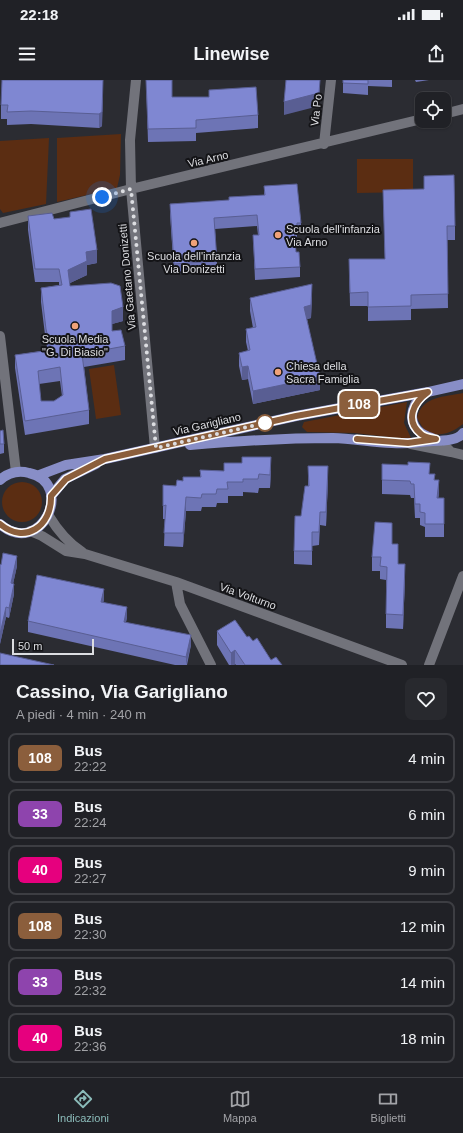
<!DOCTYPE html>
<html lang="it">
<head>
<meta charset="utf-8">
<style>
	body { margin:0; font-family:Helvetica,sans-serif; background:#28292e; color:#f1f3f6; height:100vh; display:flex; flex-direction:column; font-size:15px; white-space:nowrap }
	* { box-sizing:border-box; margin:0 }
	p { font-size:13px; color:#a2a3a7 }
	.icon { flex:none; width:22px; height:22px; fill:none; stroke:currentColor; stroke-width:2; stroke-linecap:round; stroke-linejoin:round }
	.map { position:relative; height:585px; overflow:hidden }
	.panel { display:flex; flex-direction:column; background:#202126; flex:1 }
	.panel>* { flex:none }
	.badge { padding:0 8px; border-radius:6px; font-size:14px; line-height:26px }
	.fabs { position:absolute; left:415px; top:12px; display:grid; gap:8px }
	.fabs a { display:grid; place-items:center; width:36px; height:36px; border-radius:8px; background:#202126; box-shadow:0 1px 3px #0004,0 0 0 1px #3d3e43; font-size:20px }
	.scale { position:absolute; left:12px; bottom:10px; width:82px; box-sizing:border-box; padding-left:4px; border:2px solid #dcdde1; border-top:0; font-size:11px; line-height:14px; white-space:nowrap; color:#dcdde1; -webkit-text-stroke:3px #141417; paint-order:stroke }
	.you { position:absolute; width:20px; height:20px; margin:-10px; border:3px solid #fff; border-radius:50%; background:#1a73e8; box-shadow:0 0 0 6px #1a73e833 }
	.map>.badge { position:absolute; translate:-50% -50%; box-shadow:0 0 0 2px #fff }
	.round { display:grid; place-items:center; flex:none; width:42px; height:42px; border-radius:8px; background:#28292e }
	.summary { display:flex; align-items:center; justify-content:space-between; height:68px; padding:0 16px }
	h1 { font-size:19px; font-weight:800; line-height:30px }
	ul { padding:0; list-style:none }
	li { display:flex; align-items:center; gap:12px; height:50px; margin:0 8px 6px; padding:0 8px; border:2px solid #3d3e43; border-radius:8px }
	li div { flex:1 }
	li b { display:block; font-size:15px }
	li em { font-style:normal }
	li .badge { min-width:44px; font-weight:700; text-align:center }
	.status { display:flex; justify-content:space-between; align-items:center; height:28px; padding:0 20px; background:#202126; direction:ltr }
	.status svg { height:11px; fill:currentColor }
	header { display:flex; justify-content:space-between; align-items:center; height:52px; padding:0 16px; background:#202126; font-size:18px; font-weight:800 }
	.tabs { display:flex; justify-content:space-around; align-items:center; height:56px; border-top:1px solid #3d3e43; background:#202126; font-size:11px; color:#a2a3a7 }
	.tabs a { display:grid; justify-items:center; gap:2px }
	.tabs .active { color:#8bbbb9 }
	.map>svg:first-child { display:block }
	.green { fill:#5b2d12 }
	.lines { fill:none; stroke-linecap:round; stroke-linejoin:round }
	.street { stroke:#72737b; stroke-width:10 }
	.primary { stroke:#888ec7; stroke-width:10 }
	.wall { fill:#6d74b5; fill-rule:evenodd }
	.shaded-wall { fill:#595e93 }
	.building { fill:#7f87d2; stroke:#595e93; fill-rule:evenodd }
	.line-casing { stroke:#fff; stroke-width:9 }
	.line { stroke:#8b5e3c; stroke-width:6 }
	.walk { stroke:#dcdde1; stroke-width:4; stroke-dasharray:0 7.2 }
	.poi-dot { fill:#f0a278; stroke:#141417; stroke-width:1.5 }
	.stop-dot { fill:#fff; stroke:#8b5e3c; stroke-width:2 }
	.labels { text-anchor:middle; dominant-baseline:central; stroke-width:4; stroke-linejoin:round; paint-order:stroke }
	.street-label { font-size:11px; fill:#dcdde1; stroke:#141417 }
	.poi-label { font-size:11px; fill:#dcdde1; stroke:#141417; text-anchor:start }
</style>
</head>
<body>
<div class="status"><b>22:18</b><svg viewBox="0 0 49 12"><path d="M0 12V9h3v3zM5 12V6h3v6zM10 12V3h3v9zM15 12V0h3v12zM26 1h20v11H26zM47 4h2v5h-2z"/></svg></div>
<header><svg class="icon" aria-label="menu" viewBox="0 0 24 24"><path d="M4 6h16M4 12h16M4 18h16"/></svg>Linewise<svg class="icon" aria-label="share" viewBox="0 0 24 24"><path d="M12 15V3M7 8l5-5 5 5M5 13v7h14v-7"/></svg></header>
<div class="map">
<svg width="463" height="585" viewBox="0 0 463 585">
	<rect width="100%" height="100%" fill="#2b2c32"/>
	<path class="green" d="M121 54 120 95 117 108 57 122V58Z
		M49 58 46 124 3 133 0 129V61Z
		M357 79H413V112L357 113Z
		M114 285 121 335 96 339 89 289Z
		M463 313V344C452 353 440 357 426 353L417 338C422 316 444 317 463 313Z
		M407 322 404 343 411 358 405 359 355 353 307 352 302 347 304 342Z
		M2 422a20 20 0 1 1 40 0a20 20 0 1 1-40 0Z"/>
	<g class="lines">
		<path class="street" d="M136 0 130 60 131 109 155 368
			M444 34 463 29
			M324 64 331 0
			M0 143 131 109 422 39
			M0 256 16 392
			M411 364 451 372
			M447 368 451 372 463 375
			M49 436C58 451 67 462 82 472
			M30 451 42 456 66 471 85 474 176 502 402 585
			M176 502 180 524 211 585
			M429 585 463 496"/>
		<path class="primary" d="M426 313C406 327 407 351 432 358
			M190 365C238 361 285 358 333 358 361 359 392 366 420 362 433 360 456 363 463 353
			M37 396 66 385 105 379 296 336 428 312 463 304
			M0 400C8 393 18 390 29 393 76 403 41 479 0 444
			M51 416 65 399 96 384"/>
	</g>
	<path class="wall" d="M103 0 102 46 99 48 31 44 7 45V39H1V25Z
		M146 0H172V17H209V10L258 35V48L196 53V61L148 62Z
		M343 0H392V7L368 6V15L343 13Z
		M415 0H429L416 2Z
		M264 106 301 143V153H297V157L295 158 296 172 300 187V197L255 200 253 155H258L257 146 215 149 217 181V191L174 194 170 134V124L229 120 264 115Z
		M383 110 455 146V160H447L448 228 411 229V240L368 241V226H350L349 179H385Z
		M28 136 54 139 97 183 87 185V195L70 203V206L123 241 112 244V251L125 266V280L84 287 89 330V344L25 355 15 288V275L48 270 46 263 41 222V208L59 205V202H35L28 150ZM60 301 62 316 54 321H41L39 304Z
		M312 217 311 238 307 239 320 310 253 324 248 299 242 300 239 286V273L248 271 246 262V249L253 248 250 231V218Z
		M0 351 4 364V373L0 374Z
		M382 384 430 394 435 400 439 414 438 418H444V457H425V447L420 445V438H415L414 418H411L410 415 382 414Z
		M308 386 328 400 326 446 320 445 319 465 312 466V485L294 484V471L308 406Z
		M200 390 224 391H271L270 408H259L258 413 243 412V416H228V423H217L216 427H202L201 431H186L183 467 164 466 165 439H163V405L176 406 183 401 200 397Z
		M392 464 398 484 405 498 403 549 386 548V500L380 499V491H372V477Z
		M0 484 17 486 13 504 14 514 9 538 6 537 0 564Z
		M104 520 103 522 127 537 126 542 191 565 187 585H175L28 552V541Z
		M217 551 247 557 253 561 271 580 282 585H236L235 584 234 585H229L217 565Z"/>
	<path class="shaded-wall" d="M103 0 102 46 99 48V34Z
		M320 0V5L319 26 284 35V22Z
		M97 170V183L87 185V195L68 204V190L86 172Z
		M312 204 311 238 304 240V227Z
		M123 227V241L112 244V231Z
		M248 286V299L242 300V287Z
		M320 297V310L253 324V311Z
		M271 377V391L270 408V395Z
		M328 386V400L326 446V432Z
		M439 400V414L437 431V418Z
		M186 417V431L183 467V453Z
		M17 476V486L11 513V503Z
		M405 484V498L403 549V535Z
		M14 504V514L9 538V528Z
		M104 509V520L101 532V522Z
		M6 527V537L0 564V554Z
		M127 527V537L124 552V542Z
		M191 555V565L186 585V577Z
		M235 570V584L234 585H231V573Z"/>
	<path class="building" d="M2 0H103L102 32 99 34 31 31 7 32 8 25H1Z
		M146 0H172V17H209V10L256 7 258 35 196 40V48L148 49Z
		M286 0H320L319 13 284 22Z
		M343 0H368V4L343 3Z
		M454 95 455 146H447L448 214 411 215V226L368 227V212L350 213 349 179H385L383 110 424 109V96Z
		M297 104 301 143H297V147H294L296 172H299L300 187 255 189 253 155H259L257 135 214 138 217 181 174 184 170 124 229 120V117L265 115 264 106Z
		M91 129 97 170 86 172 87 181 68 190 70 206 111 203 120 206 123 227 112 231V251L121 250 125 266 82 274 89 330 25 341 15 275 51 270 46 249 41 208 62 205 59 189H35L28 136 52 133 54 139 70 137V132ZM60 287 63 315 54 321H41L38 291Z
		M312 204 311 225 304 227 320 297 253 311 248 286 242 287 239 273 250 270 246 249 256 247 250 218Z
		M3 350 4 364H0V351Z
		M242 377H271L270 395 259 394 258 399H243V402H227L228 409H217L216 414H202L201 418 186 417 183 453H164L166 425 163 426V405L176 406 177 400 183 401V397H201L200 390 224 391V383H242Z
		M408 382 430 383 429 394H435L434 400H439L437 418H444V444H425V433L420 432V424H415L414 404H411L410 401 382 400V384L408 385Z
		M308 386H328L326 432H320L319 452H312V471H294L295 436H301L305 406H309Z
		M375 442 392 443V464H398V484H405L403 535 386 534 387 487 380 486 381 477H372Z
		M3 473 17 476 11 503 14 504 9 528 6 527 0 554V484L1 485Z
		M37 495 104 509 101 522 127 527 124 542 191 555 186 577 28 541Z
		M235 540 247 557 249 556 253 561 257 558 271 580 276 577 282 585H245L235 570 231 573 217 551Z
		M0 573 54 585H0Z"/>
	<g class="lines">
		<g class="line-casing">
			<path id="line" d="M0 444C25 465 52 446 51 416L66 399 105 379 296 336 428 312C414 322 404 340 421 354 424 357 431 358 436 359L408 363 357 359"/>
		</g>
		<use href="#line" class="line"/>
		<path class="walk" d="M102 117 131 109 156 368 265 343"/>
	</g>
	<g class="poi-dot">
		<circle cx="278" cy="155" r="4"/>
		<circle cx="194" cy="163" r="4"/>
		<circle cx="75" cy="246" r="4"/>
		<circle cx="278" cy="292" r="4"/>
	</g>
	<circle class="stop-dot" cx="265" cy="343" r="8"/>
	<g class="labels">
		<g class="street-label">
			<text transform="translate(316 30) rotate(-83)">Via Po</text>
			<text transform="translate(208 79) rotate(-13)">Via Arno</text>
			<text transform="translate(127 197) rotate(-95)">Via Gaetano Donizetti</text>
			<text transform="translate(207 344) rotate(-13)">Via Garigliano</text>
			<text transform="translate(248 516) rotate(20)">Via Volturno</text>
		</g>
		<g class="poi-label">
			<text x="286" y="149">Scuola dell'infanzia<tspan x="286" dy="13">Via Arno</tspan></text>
			<text x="194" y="176" text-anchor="middle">Scuola dell'infanzia<tspan x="194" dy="13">Via Donizetti</tspan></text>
			<text x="75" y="259" text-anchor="middle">Scuola Media<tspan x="75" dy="13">"G. Di Biasio"</tspan></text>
			<text x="286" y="286">Chiesa della<tspan x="286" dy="13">Sacra Famiglia</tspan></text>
		</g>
	</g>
</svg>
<div class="fabs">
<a><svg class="icon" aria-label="locate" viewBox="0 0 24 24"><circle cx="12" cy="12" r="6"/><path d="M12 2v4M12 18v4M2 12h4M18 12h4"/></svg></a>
</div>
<div class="scale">50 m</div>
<div class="you" style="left:102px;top:117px"></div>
<b class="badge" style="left:359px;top:324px;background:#8b5e3c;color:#fff">108</b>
</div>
<section class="panel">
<div class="summary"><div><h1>Cassino, Via Garigliano</h1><p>A piedi · 4 min · 240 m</p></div><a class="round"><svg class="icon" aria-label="heart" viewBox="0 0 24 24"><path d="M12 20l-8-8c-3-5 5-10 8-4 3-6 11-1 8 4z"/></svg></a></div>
<ul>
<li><span class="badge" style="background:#8b5e3c;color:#fff">108</span><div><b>Bus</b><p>22:22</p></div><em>4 min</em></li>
<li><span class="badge" style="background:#8e44ad;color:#fff">33</span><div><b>Bus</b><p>22:24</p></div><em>6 min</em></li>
<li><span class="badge" style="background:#e6007e;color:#fff">40</span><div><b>Bus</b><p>22:27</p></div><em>9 min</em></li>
<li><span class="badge" style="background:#8b5e3c;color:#fff">108</span><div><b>Bus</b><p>22:30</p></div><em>12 min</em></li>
<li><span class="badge" style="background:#8e44ad;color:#fff">33</span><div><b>Bus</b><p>22:32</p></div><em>14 min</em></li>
<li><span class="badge" style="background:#e6007e;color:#fff">40</span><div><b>Bus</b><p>22:36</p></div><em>18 min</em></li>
</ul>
</section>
<nav class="tabs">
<a class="active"><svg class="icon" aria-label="directions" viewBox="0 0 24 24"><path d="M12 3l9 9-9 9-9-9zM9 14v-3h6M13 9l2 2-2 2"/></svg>Indicazioni</a>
<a><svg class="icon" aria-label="map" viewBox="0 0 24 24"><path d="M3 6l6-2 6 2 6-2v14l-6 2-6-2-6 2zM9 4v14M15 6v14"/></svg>Mappa</a>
<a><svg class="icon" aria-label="tickets" viewBox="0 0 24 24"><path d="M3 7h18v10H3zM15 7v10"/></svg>Biglietti</a>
</nav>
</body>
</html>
